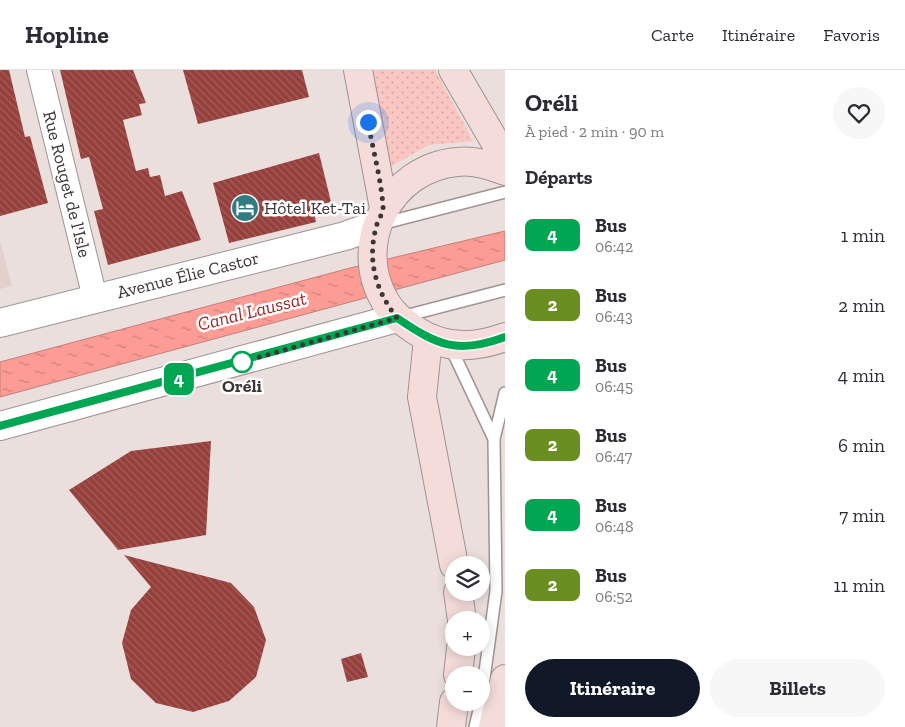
<!DOCTYPE html>
<html lang="fr">
<head>
<meta charset="utf-8">
<style>
	body { margin:0; font-family:"Zilla Slab",serif; background:#f7f7f7; color:#2b2b33; height:100vh; display:flex; flex-direction:column; font-size:19px; white-space:nowrap }
	* { box-sizing:border-box; margin:0 }
	p { font-size:16px; color:#7c7c81 }
	.icon { flex:none; width:28px; height:28px; fill:none; stroke:currentColor; stroke-width:2; stroke-linecap:round; stroke-linejoin:round }
	.map { position:relative; flex:1; overflow:hidden }
	.sheet { display:flex; flex-direction:column; background:#fff; width:400px }
	.sheet>* { flex:none }
	.badge { padding:0 10px; border-radius:8px; font-size:18px; line-height:32px }
	.buttons { position:absolute; left:445px; top:486px; display:grid; gap:10px }
	.buttons a { display:grid; place-items:center; width:45px; height:45px; border-radius:50%; background:#fff; box-shadow:0 2px 12px #0003; font-size:25px }
	.you { position:absolute; width:25px; height:25px; margin:-12px; border:4px solid #fff; border-radius:50%; background:#1a73e8; box-shadow:0 0 0 8px #1a73e833 }
	.map>.badge { position:absolute; translate:-50% -50%; box-shadow:0 0 0 2px #fff }
	h2 { padding:0 20px; font-size:19px; line-height:45px }
	.round { display:grid; place-items:center; flex:none; width:52px; height:52px; border-radius:26px; background:#f7f7f7 }
	.overview { display:flex; align-items:center; justify-content:space-between; height:85px; padding:0 20px }
	h1 { font-size:24px; font-weight:700; line-height:38px }
	.button { display:flex; gap:10px; margin-top:auto; padding:10px 20px }
	.button a { flex:1; height:58px; border-radius:30px; background:#111827; color:#fff; font-size:20px; font-weight:700; line-height:58px; text-align:center }
	.button a+a { background:#f7f7f7; color:#2b2b33 }
	ul { padding:0; list-style:none }
	li { display:flex; align-items:center; gap:15px; height:70px; padding:0 20px }
	li div { flex:1 }
	li b { display:block; font-size:19px }
	li em { font-style:normal }
	li .badge { min-width:55px; font-weight:700; text-align:center }
	header { display:flex; align-items:center; gap:30px; box-sizing:border-box; height:70px; padding:0 25px; background:#fff; border-bottom:1px solid #e1e1e2 }
	header strong { font-size:24px }
	nav { display:flex; gap:28px; margin-inline-start:auto; font-size:18px }
	main { display:flex; flex:1; min-height:0 }
	.map>svg:first-child { display:block }
	.built { fill:#e3d0cd }
	.green { fill:url(#green-dots) }
	.water { fill:url(#water-ripples); stroke:#c37e78 }
	.building { fill:url(#building-back-hatch) }
	.lines { fill:none; stroke-linecap:round; stroke-linejoin:round }
	.service-casing { stroke:#9e9392; stroke-width:14 }
	.minor-casing { stroke:#9e9392; stroke-width:26 }
	.tertiary-casing { stroke:#9e9392; stroke-width:30 }
	.secondary-casing { stroke:#9e9392; stroke-width:30 }
	.service { stroke:#fff; stroke-width:11 }
	.minor { stroke:#fff; stroke-width:24 }
	.tertiary { stroke:#fff; stroke-width:28 }
	.secondary { stroke:#f4dcda; stroke-width:28 }
	.line-casing { stroke:#fff; stroke-width:11 }
	.line { stroke:#00a651; stroke-width:8 }
	.walk { stroke:#3c3736; stroke-width:5; stroke-dasharray:0 9 }
	.stop-dot { fill:#fff; stroke:#00a651; stroke-width:2.5 }
	.labels { text-anchor:middle; dominant-baseline:central; stroke-width:5; stroke-linejoin:round; paint-order:stroke }
	.street-label { font-size:18px; fill:#3c3736; stroke:#fff }
	.poi-label { font-size:18px; fill:#3c3736; stroke:#fff; text-anchor:start }
	.stop-label { font-size:18px; font-weight:bold; fill:#3c3736; stroke:#fff }
	.water-label { font-size:19px; font-style:italic; fill:#982929; stroke:#fff }
</style>
</head>
<body>
<header>
<strong>Hopline</strong>
<nav><a>Carte</a><a>Itinéraire</a><a>Favoris</a></nav>
</header>
<main>
<div class="map">
<svg width="505" height="657" viewBox="0 0 505 657">
	<defs>
		<pattern id="green-dots" width="8" height="8" patternUnits="userSpaceOnUse" patternTransform="scale(1.25)"><rect width="8" height="8" fill="#f9c6c1"/><path d="M2 2h.1M6 6h.1" fill="none" stroke="#d6aba6" stroke-width="1.8" stroke-linecap="round"/></pattern>
		<pattern id="water-ripples" width="26" height="14" patternUnits="userSpaceOnUse" patternTransform="scale(1.25)"><rect width="26" height="14" fill="#fd9c94"/><path d="M2 4q2-2 4 0t4 0M15 11q2-2 4 0t4 0" fill="none" stroke="#ce807a"/></pattern>
		<pattern id="building-back-hatch" width="6" height="6" patternUnits="userSpaceOnUse" patternTransform="scale(1.25)"><rect width="6" height="6" fill="#963f3b"/><path d="M-1 5l2 2M0 0l6 6M5-1l2 2" fill="none" stroke="#a2605d"/></pattern>
	</defs>
	<rect width="100%" height="100%" fill="#ebdfde"/>
	<path class="built" d="M0 170 12 216 0 219Z"/>
	<path class="green" d="M369 0H435L473 71 429 75 388 98Z"/>
	<path class="water" d="M505 161V190L0 327V292L350 198Z"/>
	<path class="building" d="M0 0H9L25 67 30 66 48 133 0 146Z
		M60 0H133L146 33 139 34 142 45 123 50 136 101 148 98 150 107 160 105 165 126 182 121 201 170 108 195 94 141 103 139 89 87 81 89Z
		M183 0H302L309 27 198 54Z
		M319 83 331 132 313 137 316 152 229 173 213 113Z
		M211 371 206 465 118 480 69 420 131 381Z
		M124 485 231 513 254 537 266 570 256 607 229 631 193 642 156 633 131 609 122 573 131 540 151 517Z
		M361 583 368 607 347 612 341 589Z"/>
	<g class="lines">
		<g class="service-casing">
			<path id="service" d="M381 154 505 122
				M401 247 505 220
				M450 276 494 369
				M481 631 496 521 494 369 505 323
				M475 657 481 632"/>
		</g>
		<g class="minor-casing">
			<path id="minor" d="M39 0 95 228"/>
		</g>
		<g class="tertiary-casing">
			<path id="tertiary" d="M0 253 345 166 376 155
				M0 356 397 248"/>
		</g>
		<g class="secondary-casing">
			<path id="secondary" d="M358 0 384 138
				M453 0 498 77 505 100
				M505 101C489 95 474 90 457 92 390 98 351 173 385 231 392 244 403 252 415 260 443 279 473 279 505 267
				M428 269 422 327 454 495
				M458 522 462 550
				M458 605 461 578
				M451 657 454 632
				M493 657 505 609"/>
		</g>
		<use href="#service" class="service"/>
		<use href="#minor" class="minor"/>
		<use href="#tertiary" class="tertiary"/>
		<use href="#secondary" class="secondary"/>
	</g>
	<g class="lines">
		<g class="line-casing">
			<path id="line" d="M0 356 397 248C437 275 457 285 505 267"/>
		</g>
		<use href="#line" class="line"/>
		<path class="walk" d="M242 292 397 248C376 221 367 191 376 158 377 151 384 143 383 136 381 109 373 80 368 52"/>
	</g>
	<defs>
		<g id="hotel-disc" transform="scale(1.4375)"><circle r="9.5" fill="#337b83" stroke="#fff"/><path d="M-6-4.5h1.5V1H6V5H4.5V3h-9V5H-6ZM-4 0a1.8 1.8 0 1 1 3.6 0ZM.5 0V-2.5h3Q6-2.5 6 0Z" fill="#fff"/></g>
	</defs>
	<g fill-rule="evenodd">
		<use href="#hotel-disc" x="245" y="138"/>
	</g>
	<circle class="stop-dot" cx="242" cy="292" r="10"/>
	<g class="labels">
		<g class="street-label">
			<text transform="translate(67 114) rotate(76)">Rue Rouget de l'Isle</text>
			<text transform="translate(188 205) rotate(-14)">Avenue Élie Castor</text>
		</g>
		<g class="poi-label">
			<text x="264" y="138">Hôtel Ket-Tai</text>
		</g>
		<g class="stop-label">
			<text x="242" y="316">Oréli</text>
		</g>
		<g class="water-label">
			<text transform="translate(252 241) rotate(-14)">Canal Laussat</text>
		</g>
	</g>
</svg>
<div class="buttons">
<a><svg class="icon" aria-label="layers" viewBox="0 0 24 24"><path d="M12 4l9 5-9 5-9-5zM3 14l9 5 9-5"/></svg></a>
<a>+</a>
<a>−</a>
</div>
<div class="you" style="left:368px;top:52px"></div>
<b class="badge" style="left:179px;top:309px;background:#00a651;color:#fff">4</b>
</div>
<section class="sheet">
<div class="overview"><div><h1>Oréli</h1><p>À pied · 2 min · 90 m</p></div><a class="round"><svg class="icon" aria-label="heart" viewBox="0 0 24 24"><path d="M12 20l-8-8c-3-5 5-10 8-4 3-6 11-1 8 4z"/></svg></a></div>
<h2>Départs</h2>
<ul>
<li><span class="badge" style="background:#00a651;color:#fff">4</span><div><b>Bus</b><p>06:42</p></div><em>1 min</em></li>
<li><span class="badge" style="background:#6b8e23;color:#fff">2</span><div><b>Bus</b><p>06:43</p></div><em>2 min</em></li>
<li><span class="badge" style="background:#00a651;color:#fff">4</span><div><b>Bus</b><p>06:45</p></div><em>4 min</em></li>
<li><span class="badge" style="background:#6b8e23;color:#fff">2</span><div><b>Bus</b><p>06:47</p></div><em>6 min</em></li>
<li><span class="badge" style="background:#00a651;color:#fff">4</span><div><b>Bus</b><p>06:48</p></div><em>7 min</em></li>
<li><span class="badge" style="background:#6b8e23;color:#fff">2</span><div><b>Bus</b><p>06:52</p></div><em>11 min</em></li>
</ul>
<div class="button"><a>Itinéraire</a><a>Billets</a></div>
</section>
</main>
</body>
</html>
